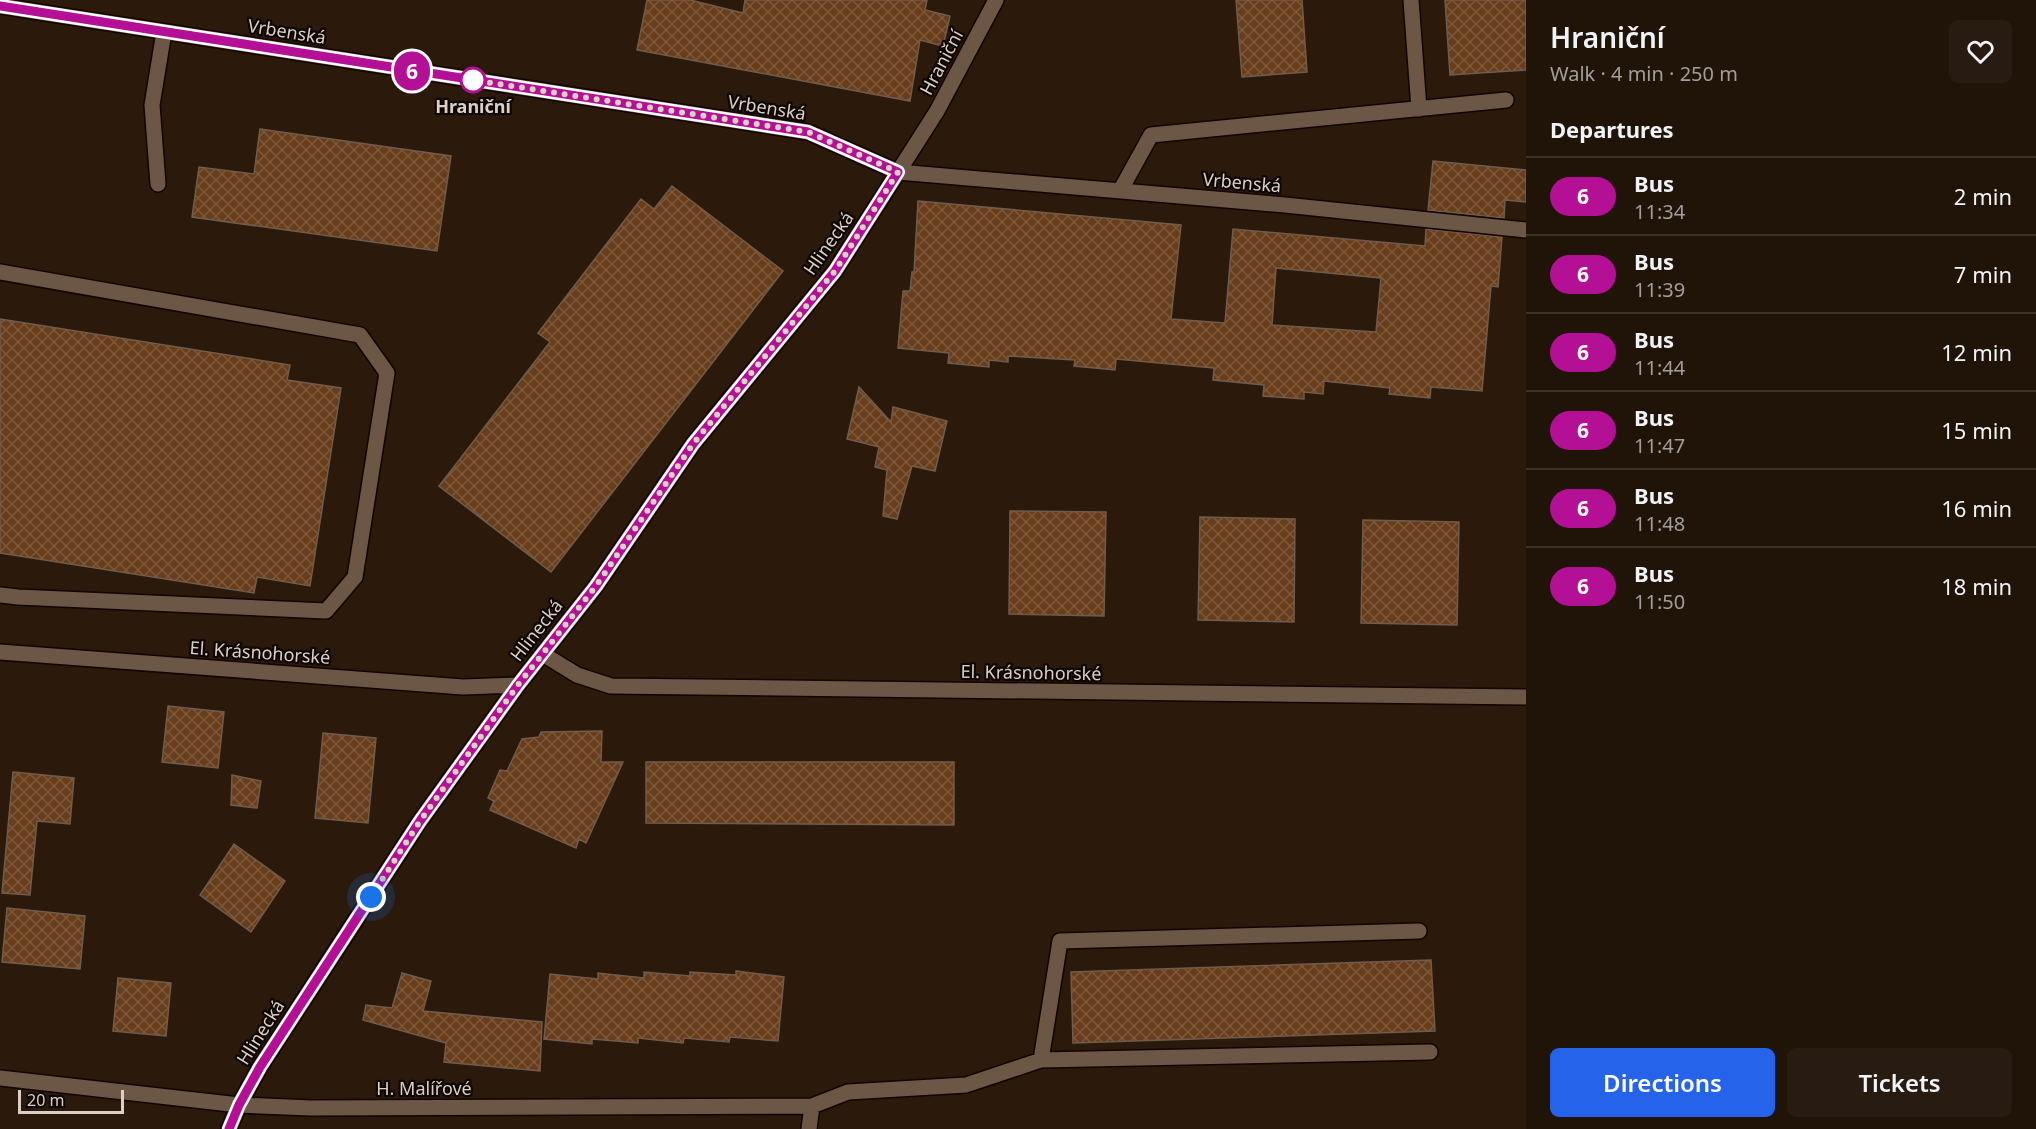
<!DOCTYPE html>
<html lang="en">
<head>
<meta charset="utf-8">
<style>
	body { margin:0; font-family:"Noto Sans",sans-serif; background:#281c12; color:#f1f3f6; height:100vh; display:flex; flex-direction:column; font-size:22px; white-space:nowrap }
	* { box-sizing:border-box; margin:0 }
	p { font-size:20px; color:#a29e9c }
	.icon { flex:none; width:33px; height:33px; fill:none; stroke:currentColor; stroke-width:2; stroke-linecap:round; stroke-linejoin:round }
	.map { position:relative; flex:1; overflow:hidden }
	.panel { display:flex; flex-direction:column; background:#201308; width:510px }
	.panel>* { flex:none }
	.badge { padding:0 12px; border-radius:20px; font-size:21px; line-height:39px }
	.scale { position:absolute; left:18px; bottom:15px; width:106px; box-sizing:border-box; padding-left:6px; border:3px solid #dbcfc6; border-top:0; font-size:16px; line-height:21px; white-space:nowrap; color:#dbcfc6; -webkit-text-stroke:4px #0e0603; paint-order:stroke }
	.you { position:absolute; width:30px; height:30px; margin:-15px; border:4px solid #fff; border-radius:50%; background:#1a73e8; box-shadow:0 0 0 9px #1a73e833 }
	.map>.badge { position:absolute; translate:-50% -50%; box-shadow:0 0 0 3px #fff }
	h2 { padding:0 24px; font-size:22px; line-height:54px }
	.round { display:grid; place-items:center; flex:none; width:63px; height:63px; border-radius:9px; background:#281c12 }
	.overview { display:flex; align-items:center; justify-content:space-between; height:102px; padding:0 24px }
	h1 { font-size:28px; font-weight:600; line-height:45px }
	.button { display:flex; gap:12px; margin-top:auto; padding:12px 24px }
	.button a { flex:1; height:69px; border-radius:9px; background:#2563eb; color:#fff; font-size:24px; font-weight:600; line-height:69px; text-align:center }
	.button a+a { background:#281c12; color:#f1f3f6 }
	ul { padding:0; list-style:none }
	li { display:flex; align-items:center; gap:18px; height:78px; padding:0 24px; border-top:2px solid #3d3229 }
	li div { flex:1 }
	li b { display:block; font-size:22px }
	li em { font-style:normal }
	li .badge { min-width:66px; font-weight:700; text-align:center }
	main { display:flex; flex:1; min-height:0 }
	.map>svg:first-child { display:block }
	.building { fill:url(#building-cross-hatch); stroke:#715b4c; stroke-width:1.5; fill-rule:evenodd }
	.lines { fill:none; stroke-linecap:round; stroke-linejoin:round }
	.minor-casing { stroke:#130400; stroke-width:18 }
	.minor { stroke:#6c5747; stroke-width:15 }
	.line-casing { stroke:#fff; stroke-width:14 }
	.line { stroke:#b41095; stroke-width:9 }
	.walk { stroke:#dbcfc6; stroke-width:6; stroke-dasharray:0 10.8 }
	.stop-dot { fill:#fff; stroke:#b41095; stroke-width:3 }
	.labels { text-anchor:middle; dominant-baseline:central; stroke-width:4.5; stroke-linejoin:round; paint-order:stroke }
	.street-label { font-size:18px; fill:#dbcfc6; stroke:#0e0603 }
	.stop-label { font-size:18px; font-weight:bold; fill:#dbcfc6; stroke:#0e0603 }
</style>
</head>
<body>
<main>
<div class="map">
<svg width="1526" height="1129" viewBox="0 0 1526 1129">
	<defs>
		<pattern id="building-cross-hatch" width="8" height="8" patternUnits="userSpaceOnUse" patternTransform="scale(1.5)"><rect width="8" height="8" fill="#683d1b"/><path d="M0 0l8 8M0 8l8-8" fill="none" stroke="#7d583b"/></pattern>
	</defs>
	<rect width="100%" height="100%" fill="#2b190b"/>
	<path class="building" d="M647 0H690L743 13 745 0H927L925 10 950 16 943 46 920 40 910 101 637 50Z
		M1236 0H1302L1307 72 1242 77Z
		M1445 0H1526V70L1450 75Z
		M260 129 451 156 437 251 192 217 199 167 254 174Z
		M1433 161 1526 170V202L1505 200 1504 218 1428 210Z
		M672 186 783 271 551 572 439 486 550 342 538 333 641 199 654 209Z
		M918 201 1181 225 1171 319 1225 323 1233 229 1425 246 1426 229 1502 237 1498 287 1491 286 1482 391 1431 387 1430 398 1389 394 1390 388 1324 381 1323 394 1304 392V399L1263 396 1264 385 1213 380 1214 368 1116 359 1115 370 1074 366 1075 360 1008 356V362L989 360V367L948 363 949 353 898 348 903 291H910L912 272H914ZM1276 268 1381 278 1376 332 1272 325Z
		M0 319 290 365 287 380 341 388 310 586 257 577 254 593 0 553Z
		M859 387 891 422 893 407 947 421 935 471 912 466 897 519 883 516 887 470 875 467 879 447 847 439Z
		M1010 511 1106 512 1104 616 1009 614Z
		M1200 517 1295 519 1294 622 1198 620Z
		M1363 520 1459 522 1457 625 1361 623Z
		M168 706 224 712 218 768 162 762Z
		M602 731 601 762H623L586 843 579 839 576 848 490 810 494 801 488 798 500 770 507 771 522 739 539 737 541 732Z
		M323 733 376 738 368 823 315 818Z
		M646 762H954V825L646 823Z
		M13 772 74 778 70 824 37 821 30 895 2 893Z
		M232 775 261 781 257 808 231 805Z
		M234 844 285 881 251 932 200 895Z
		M7 908 85 916 80 969 2 962Z
		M1431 960 1435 1031 1073 1043 1071 972Z
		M736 971 784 977 778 1041 730 1037 729 1042 684 1038 683 1043 638 1038V1043L592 1039V1044L544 1039 550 974 598 979V973L644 978V972L690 976V972L736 975Z
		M402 973 431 981 423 1011 542 1022 540 1071 444 1062 446 1043 363 1020 366 1005 392 1008Z
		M118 978 171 983 166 1036 113 1031Z"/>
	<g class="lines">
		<g class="minor-casing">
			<path id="minor" d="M1411 0 1419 109
				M0 6 808 132 898 172 1285 205 1526 230
				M158 184 152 105 164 32
				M1120 191 1151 135 1506 100
				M0 272 360 335 387 373 355 577 326 611 18 597 0 595
				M0 652 463 687 518 685
				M543 654 577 675 611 686 1526 697
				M1041 1060 1060 941 1419 931
				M0 1078 239 1105 311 1108 812 1106 848 1092 966 1085 1041 1060 1430 1052
				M229 1129 239 1105 260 1067 420 821 518 685 596 586 693 444 835 271 937 111 996 0
				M809 1129 812 1106"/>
		</g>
		<use href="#minor" class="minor"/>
	</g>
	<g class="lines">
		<g class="line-casing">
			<path id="line" d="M0 6 808 132 898 172 835 271 693 444 596 586 518 685 420 821 260 1067 239 1105 229 1129"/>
		</g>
		<use href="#line" class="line"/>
		<path class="walk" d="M371 897 420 821 518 685 596 586 693 444 835 271 898 172 808 132 473 80"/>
	</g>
	<circle class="stop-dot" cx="473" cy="80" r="12"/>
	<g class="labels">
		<g class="street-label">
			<text transform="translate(287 31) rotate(9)">Vrbenská</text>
			<text transform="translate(941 62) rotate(-62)">Hraniční</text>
			<text transform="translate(767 107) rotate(9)">Vrbenská</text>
			<text transform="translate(1242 182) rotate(5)">Vrbenská</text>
			<text transform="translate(828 243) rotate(-55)">Hlinecká</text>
			<text transform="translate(536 630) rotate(-52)">Hlinecká</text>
			<text transform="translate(260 652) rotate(4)">El. Krásnohorské</text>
			<text transform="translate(1031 672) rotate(1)">El. Krásnohorské</text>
			<text transform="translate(260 1032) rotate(-58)">Hlinecká</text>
			<text x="424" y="1088">H. Malířové</text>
		</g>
		<g class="stop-label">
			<text x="473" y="106">Hraniční</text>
		</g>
	</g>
</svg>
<div class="scale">20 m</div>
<div class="you" style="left:371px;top:897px"></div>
<b class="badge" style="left:412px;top:71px;background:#b41095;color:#fff">6</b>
</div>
<section class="panel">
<div class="overview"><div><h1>Hraniční</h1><p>Walk · 4 min · 250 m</p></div><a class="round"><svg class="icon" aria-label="heart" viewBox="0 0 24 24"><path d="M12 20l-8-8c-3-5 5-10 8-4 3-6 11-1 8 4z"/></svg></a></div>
<h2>Departures</h2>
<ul>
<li><span class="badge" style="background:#b41095;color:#fff">6</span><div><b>Bus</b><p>11:34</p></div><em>2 min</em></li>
<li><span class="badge" style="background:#b41095;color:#fff">6</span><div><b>Bus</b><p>11:39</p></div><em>7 min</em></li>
<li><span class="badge" style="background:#b41095;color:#fff">6</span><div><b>Bus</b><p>11:44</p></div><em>12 min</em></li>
<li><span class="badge" style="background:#b41095;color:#fff">6</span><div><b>Bus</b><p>11:47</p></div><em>15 min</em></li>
<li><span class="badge" style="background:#b41095;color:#fff">6</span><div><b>Bus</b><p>11:48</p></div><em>16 min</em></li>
<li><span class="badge" style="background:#b41095;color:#fff">6</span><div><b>Bus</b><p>11:50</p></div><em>18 min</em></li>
</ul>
<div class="button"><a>Directions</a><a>Tickets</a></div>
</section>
</main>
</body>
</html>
